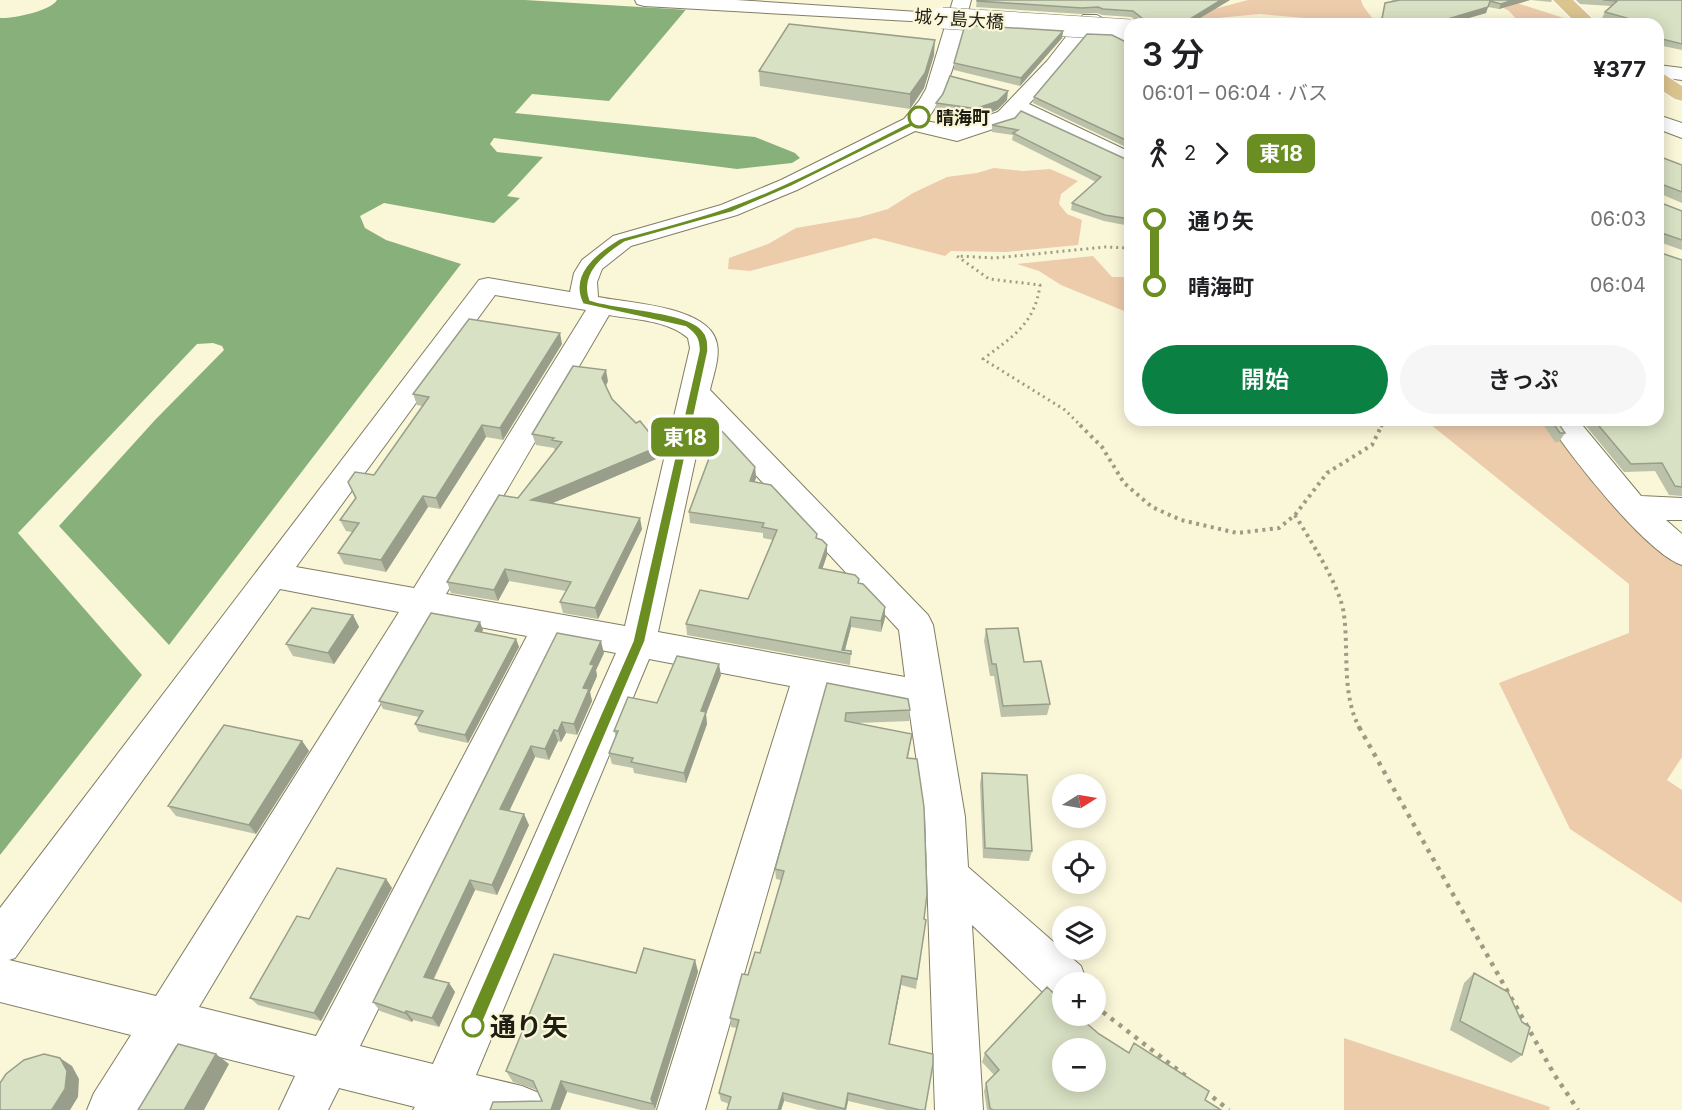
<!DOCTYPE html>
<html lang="ja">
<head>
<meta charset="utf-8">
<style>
	body { margin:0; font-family:Inter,"Noto Sans JP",sans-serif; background:#f6f6f6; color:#202124; height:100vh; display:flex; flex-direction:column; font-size:22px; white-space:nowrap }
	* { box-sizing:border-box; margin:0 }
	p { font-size:20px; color:#757577 }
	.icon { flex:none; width:33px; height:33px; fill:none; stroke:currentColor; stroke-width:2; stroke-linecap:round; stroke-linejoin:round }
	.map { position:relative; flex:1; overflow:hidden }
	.details { position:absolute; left:1124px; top:18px; width:540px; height:408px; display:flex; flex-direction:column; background:#fff; border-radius:18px; box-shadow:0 3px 15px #0003 }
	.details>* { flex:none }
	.badge { padding:0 12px; border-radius:9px; font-size:21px; line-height:39px }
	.needle { width:39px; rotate:79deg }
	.buttons { position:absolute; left:1052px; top:774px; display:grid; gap:12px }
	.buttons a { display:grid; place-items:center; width:54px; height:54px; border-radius:50%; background:#fff; box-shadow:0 3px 15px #0003; font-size:30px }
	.map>.badge { position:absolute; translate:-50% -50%; box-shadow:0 0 0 3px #fff }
	.legs { display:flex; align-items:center; gap:9px; height:66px; padding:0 18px; font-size:20px }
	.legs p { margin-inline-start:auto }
	.headline { display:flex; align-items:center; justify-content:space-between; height:102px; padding:0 18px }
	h1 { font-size:33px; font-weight:600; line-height:45px }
	.action { display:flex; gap:12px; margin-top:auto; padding:12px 18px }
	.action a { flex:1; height:69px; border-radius:36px; background:#0b8043; color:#fff; font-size:24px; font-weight:600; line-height:69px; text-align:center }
	.action a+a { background:#f6f6f6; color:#202124 }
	ul { padding:0 18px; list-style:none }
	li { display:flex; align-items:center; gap:21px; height:66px; font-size:22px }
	li i { display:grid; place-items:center; width:9px; height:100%; margin:0 8px; background:currentColor }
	li i::after { content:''; width:15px; height:15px; margin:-8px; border:4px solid; border-radius:50%; background:#fff }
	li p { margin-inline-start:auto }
	li:first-child i { background:linear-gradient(#0000 50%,currentColor 0) }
	li:last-child i { background:linear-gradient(currentColor 50%,#0000 0) }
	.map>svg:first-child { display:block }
	.green { fill:#edccac }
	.water { fill:#88b07b }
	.pier { fill:#faf6d8 }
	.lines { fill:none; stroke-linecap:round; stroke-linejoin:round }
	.minor-casing { stroke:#827e64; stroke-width:2 }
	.major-casing { stroke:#fff; stroke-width:2 }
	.path-far2 { stroke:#9d9b85; stroke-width:3; stroke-dasharray:2 4; stroke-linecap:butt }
	.path-far1 { stroke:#9d9b85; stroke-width:4; stroke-dasharray:3 4.5; stroke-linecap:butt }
	.path { stroke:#9d9b85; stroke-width:4.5; stroke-dasharray:4 6; stroke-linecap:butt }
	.minor { fill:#fff; fill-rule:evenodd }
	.major { fill:#dcc48f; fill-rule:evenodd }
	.minor-bridge-casing { stroke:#827e64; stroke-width:22; stroke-linecap:butt }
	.minor-bridge { stroke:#fff; stroke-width:21 }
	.wall { fill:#bbc2a9 }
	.shaded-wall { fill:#989e89 }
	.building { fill:#d9e1c4; stroke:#989e89; stroke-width:1.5; fill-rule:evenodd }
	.line-1 { fill:#6b8e23; stroke:#fff; stroke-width:1.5 }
	.stop-1-dot { fill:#fff; stroke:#6b8e23; stroke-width:3 }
	.labels { text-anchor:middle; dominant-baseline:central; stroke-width:4.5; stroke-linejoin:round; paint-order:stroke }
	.far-street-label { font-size:18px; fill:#1f1e13; stroke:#faf6d8 }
	.far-stop-label { font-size:18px; font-weight:bold; fill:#1f1e13; stroke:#faf6d8; text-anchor:start }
	.near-stop-label { font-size:26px; font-weight:bold; fill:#1f1e13; stroke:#faf6d8; text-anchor:start }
</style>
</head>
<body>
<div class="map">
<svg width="1682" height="1110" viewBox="0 0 1682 1110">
	<rect width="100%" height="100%" fill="#faf6d8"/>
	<path class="green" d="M1248 0H1361C1363 10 1372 14 1375 24L1259 14 1207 19 1191 18 1188 12 1218 8Z
		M1517 3 1570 20 1575 24H1521L1509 11 1500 6Z
		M994 168 1023 171 1050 169 1078 181 1061 194 1059 204 1067 214 1082 220 1078 245 1006 252 951 251 945 256 875 238 750 271 728 269 729 258 768 244 796 228 860 217 888 209 913 193 947 177 977 173Z
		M1093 256 1112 277H1129V313L1061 285 1039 271 1017 264Z
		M1425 420H1565L1682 550V757L1667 780 1682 790V903L1570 829 1499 683 1629 633V584Z
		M1344 1038 1550 1107 1549 1110H1344Z"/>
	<path class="water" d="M57 0H694L609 101 532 94 515 113 755 137 795 153 800 158 792 163 737 169 494 138 490 144 497 152 543 157 507 196 520 198 494 223 384 203 360 216 365 228 386 240 461 264 169 645 59 526 155 420 224 350 222 346 213 343 197 344 18 533 142 675 0 855V18C12 19 51 11 57 0Z"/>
	<path class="pier" d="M525 0H697L689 10Z"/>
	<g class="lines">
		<g class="minor-casing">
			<path id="minor" d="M635 0H736L949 14 953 0H971C960 41 953 86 926 121L956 127 998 112 1047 61 1083 15H1097L1130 34V49L1092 29 1061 69 1029 104 1130 152V168L1019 115 1014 122 957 141 915 131 797 190 737 215 631 246 602 269 597 282 598 297C628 303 711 306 717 344 720 358 713 376 710 390L928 615 933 625 965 817 968 867 1081 966 1087 982H1062V1003L1049 998 972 925 983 1110H935L925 817 909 708 825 692 705 1110H657L790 686 649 659 476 1075 522 1086 539 1093 546 1110H413L415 1107 339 1088 328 1110H279L295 1076 176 1046 138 1110H87L94 1093 131 1035 0 1002V908L479 280 488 278 570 292 574 273 582 260 613 236 721 205 781 180 904 119 919 101 926 89 946 23 644 6 637 4ZM495 295 586 310 414 588 296 567ZM609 315C636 320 667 320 688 338L690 348 625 626 446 594ZM704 419 899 630 905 677 658 632ZM280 589 399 612 156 996 9 960 15 958ZM432 618 527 636 316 1036 199 1007ZM559 642 616 653 433 1064 360 1046Z
				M1658 65 1682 68V80L1658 77Z
				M1658 115 1682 123V138L1658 129Z
				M1547 420H1578L1641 496 1682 498V520H1666L1682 534V565C1647 554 1568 454 1547 420Z"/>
		</g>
		<g class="major-casing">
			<path id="major" d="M1553 0H1573L1598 24H1577Z
				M1658 73 1665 75 1682 86V101L1675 99 1658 88Z"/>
		</g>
		<path class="path-far2" d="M1082 427 1065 410 983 359C1012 337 1035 324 1040 285L989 279 957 256 995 258 1105 247 1130 248
			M1381 427 1385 420"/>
		<path class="path-far1" d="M1080 425 1102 447 1124 483 1152 507 1181 520 1237 533 1279 528 1295 515 1327 473 1372 445 1382 425
			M1295 515C1310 540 1341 587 1344 615 1349 652 1341 694 1360 729"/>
		<path class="path" d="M1359 727 1554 1074 1578 1110
			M1095 1006 1187 1077
			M1205 1091 1229 1110"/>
		<use href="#minor" class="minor"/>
		<use href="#major" class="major"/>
		<g class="minor-bridge-casing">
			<path id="minor-bridge" d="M942 18 1130 30"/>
		</g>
		<use href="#minor-bridge" class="minor-bridge"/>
	</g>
	<path class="wall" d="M977 0H1230L1190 24H1141L1131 17 1102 15 1097 13 1081 14 976 7Z
		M1391 0H1530L1499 9 1488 7 1486 13 1448 24H1380L1385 3 1393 1Z
		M1531 0H1552L1551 2Z
		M1576 0H1682V50L1658 45V24H1625L1602 18 1605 12 1611 6 1580 4Z
		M1063 31 1062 38 1020 86 954 70V63Z
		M1130 44V149L1033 103 1034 97Z
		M934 55 924 88 910 109 760 86 759 71Z
		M1007 100 997 110 956 125 957 116 935 112 936 103Z
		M1015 118 1130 161V226L1104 221 1071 210 1072 203 1096 182 1012 140 1013 135 992 132V125Z
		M1658 156 1682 165V203L1661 194V203L1682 211V250L1662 243 1661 253 1682 260V496L1669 495 1655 471 1624 472 1581 420H1658Z
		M562 344 503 440 486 437 440 509 428 507 386 572 344 564 338 553 352 532 346 531 340 520 355 498 348 482 374 475 422 406 417 405 413 394Z
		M608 381 606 386 612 399 661 457 553 503 642 529 598 619 563 613 560 602 566 591 509 581 498 601 451 593 447 582 518 498 555 451 554 448 536 445 532 434Z
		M1540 420H1556L1565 433 1559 442H1555Z
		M755 467 756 478 754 482 817 539 827 545V555L822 569 859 583 885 607V618L881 632 851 627 845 650 851 651 850 665 687 635 686 624 748 599 773 540 763 538V533L690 523 689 512Z
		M353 615 359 627 334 664 293 656 286 644Z
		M986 629 1024 662 1050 704 1047 715 1001 717 994 676H990L984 641Z
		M483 630 482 632 516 639 519 647 468 743 419 732 415 724 419 717 383 709 379 701Z
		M557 633 604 653 596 670 597 676 590 692 592 701 577 735 566 733 561 742 558 741 549 760 535 757 509 811 529 825 497 895 475 890 434 979 449 983 455 992 439 1027 413 1020 412 1022 380 1011 373 1002Z
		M721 675 706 714 707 724 686 783 634 773 633 768 612 764 609 753 616 737 614 731 657 703Z
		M827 683 910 710 909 721 858 723 912 734 908 758 924 919 926 920 916 989 901 985 889 1044 925 1110H887L848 1101 846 1110H818L784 1101 781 1110H727L729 1104 721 1101 719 1093 737 1028 731 1027 730 1018 748 975 760 953 781 880 776 879 775 869Z
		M302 741 309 751 256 834 176 816 168 806Z
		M982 773 1032 851 1029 861 983 858 980 784Z
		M386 879 392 888 321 1021 258 1005 250 998 309 919Z
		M695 960 698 972 655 1109 656 1110H641L567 1092 560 1110 542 1101 537 1090 513 1082 506 1071 636 973Z
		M1474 973 1522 1055 1511 1063 1450 1030 1464 983Z
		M1099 1034 1205 1100 1221 1110H987L984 1091 986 1083 994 1075 982 1062 985 1053Z"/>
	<path class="shaded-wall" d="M1221 0H1230L1190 24H1182Z
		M1513 0H1530L1499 9 1501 4Z
		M1488 7 1486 13 1448 24H1431Z
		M1063 31 1062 38 1020 86 1021 78Z
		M935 40 934 55 924 88 910 109V94Z
		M1008 91 1007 100 997 110 956 125 957 115Z
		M560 333 562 344 503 440 500 428Z
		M606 370 608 381 604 389 602 378Z
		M482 425 486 437 440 509 436 498Z
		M660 446 661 457 534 511 531 500Z
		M755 467 756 478 751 492 750 481Z
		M423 496 428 507 386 572 381 560Z
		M640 518 642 529 598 619 595 608Z
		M827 545V555L819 579V568Z
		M505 569 509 581 498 601 494 590Z
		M885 607V618L881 632V621Z
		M353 615 359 627 334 664 328 653Z
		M851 617V627L844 653 842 650Z
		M480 622 483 630 478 639 475 631Z
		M516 639 519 647 468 743 465 735Z
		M601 641 604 653 596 670 597 676 590 692 592 701 577 735 574 724 590 664Z
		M719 664 721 675 706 714 707 724 686 783 684 773 701 711Z
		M562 722 566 733 561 742 558 731Z
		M554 730 558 741 549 760 545 749Z
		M302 741 309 751 256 834 249 825Z
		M531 746 535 757 505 820 500 809Z
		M524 814 529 825 497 895 492 885Z
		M386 879 392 888 321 1021 314 1013Z
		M470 880 475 890 430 986 424 977Z
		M695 960 698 972 655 1109 651 1099Z
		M902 976 901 985 888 1053 889 1044Z
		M449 983 455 992 439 1027 432 1018Z
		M406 1011 413 1020 412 1022 405 1013Z
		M216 1054 229 1064 204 1110H184Z
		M60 1058 72 1066 79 1079 78 1097 70 1110H51Z
		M561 1081 567 1092 560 1110H551Z
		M783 1093 784 1101 781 1110H778Z
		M848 1093V1101L846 1110H845Z"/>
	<path class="building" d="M977 0H1221L1182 24H1142V18L1133 11 1103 9 1098 7 1082 8 977 1Z
		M1400 0H1513L1501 4 1490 1 1488 7 1431 24H1381L1385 3Z
		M1603 0H1682V44L1658 38V24H1635L1634 20 1605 12 1617 1Z
		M789 24 935 40 925 73 910 94 759 71Z
		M965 25 1063 31 1021 78 954 63Z
		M1087 34 1112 35 1130 44V142L1034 97Z
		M950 76 1008 91 998 101 957 115 971 108 936 103 943 94Z
		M1021 111 1130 161V219L1105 215 1072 203 1101 177 1013 133 1018 130 992 125 1015 118Z
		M1658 156 1682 165V192L1664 185 1661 187V203L1682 211V240L1662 233 1661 253 1682 260V487L1675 486 1662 463 1631 464 1594 420H1658Z
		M469 319 560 333 500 428 482 425 436 498 423 496 381 560 338 553 359 523 340 520 356 498 348 482 355 472 374 475 429 397 413 394Z
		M573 366 606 370 602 378 612 399 636 423 640 421 660 446 531 500 640 518 595 608 560 602 571 582 505 569 494 590 447 582 499 495 518 498 562 442 552 440 554 438 532 434Z
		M1551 420H1556L1565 433H1560Z
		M720 429 755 467 750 481 771 485 817 534 816 538 822 540 827 545 819 568 855 575 859 579 858 583 863 584 885 607 881 621 851 617 842 650 851 651V654L686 624 700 590 748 599 777 530 762 527 764 523 689 512Z
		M312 608 353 615 328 653 286 644Z
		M431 613 480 622 475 631 516 639 465 735 415 724 423 711 379 701Z
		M1018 628 1024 662 1041 661 1050 704 1003 706 996 664H992L986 629Z
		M557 633 601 641 590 664 594 665 583 688 589 689 574 724 562 722 558 731 554 730 545 749 531 746 500 809 524 814 492 885 470 880 424 977 449 983 432 1018 406 1011 405 1013 373 1002Z
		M677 656 719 664 701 711 706 712 684 773 631 762 633 758 609 753 618 731H614L628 697 657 703Z
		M827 683 908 699 910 710 846 713 845 721 912 734 907 758 917 759 924 807 927 894 924 919 926 920 917 979 902 976 889 1044 933 1054V1064L925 1110H920L848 1093 845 1109 783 1093 778 1110H727L731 1097 719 1093 739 1020 730 1018 742 974 748 975 755 952 760 953 784 871 775 869Z
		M224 725 302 741 249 825 168 806Z
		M982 773 1027 775 1032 851 985 848Z
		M337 868 386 879 314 1013 250 998 297 916 309 919Z
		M644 948 695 960 651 1099 653 1104 561 1081 551 1110H490L493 1102 542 1101 533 1081 506 1071 554 954 636 973Z
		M1474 973 1508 992 1522 1022 1530 1027 1522 1055 1460 1021Z
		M1047 987 1062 1001V1016H1078L1099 1034 1129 1053 1134 1043 1209 1091 1205 1100 1221 1110H993L990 1108 986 1083 999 1070 985 1053ZM1062 1048H1095V1082H1062Z
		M178 1044 216 1054 184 1110H138Z
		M44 1054 60 1058 67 1071 65 1089 53 1108 51 1110H0V1083L6 1074 24 1060Z"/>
	<path class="line-1" d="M916 115 922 117 915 125 792 186 732 212 625 242C605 255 580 273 590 300 616 309 686 311 702 330 708 336 708 343 708 351L645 641 479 1031 473 1034 467 1031 465 1026 467 1020 633 641 699 351C699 339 696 334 686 327L583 304C568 275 596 253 619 239 655 229 691 220 726 208 789 186 850 152 910 122Z"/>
	<g class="stop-1-dot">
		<circle cx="919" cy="117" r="10"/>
		<circle cx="473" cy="1026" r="10"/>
	</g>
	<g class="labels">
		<g class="far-street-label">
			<text transform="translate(959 19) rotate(4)">城ヶ島大橋</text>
		</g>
		<g class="far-stop-label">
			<text x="936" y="117">晴海町</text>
		</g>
		<g class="near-stop-label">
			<text x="490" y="1026">通り矢</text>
		</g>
	</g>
</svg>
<div class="buttons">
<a><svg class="needle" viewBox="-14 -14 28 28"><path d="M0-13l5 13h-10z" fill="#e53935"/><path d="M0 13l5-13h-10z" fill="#757577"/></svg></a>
<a><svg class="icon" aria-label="locate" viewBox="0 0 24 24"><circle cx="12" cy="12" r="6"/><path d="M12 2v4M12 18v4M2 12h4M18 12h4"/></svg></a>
<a><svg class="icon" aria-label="layers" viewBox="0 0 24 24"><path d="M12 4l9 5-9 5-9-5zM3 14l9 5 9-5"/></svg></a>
<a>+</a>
<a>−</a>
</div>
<b class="badge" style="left:685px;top:437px;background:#6b8e23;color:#fff">東18</b>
<section class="details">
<div class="headline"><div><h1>3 分</h1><p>06:01 – 06:04 · バス</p></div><b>¥377</b></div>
<div class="legs"><svg class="icon" aria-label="walk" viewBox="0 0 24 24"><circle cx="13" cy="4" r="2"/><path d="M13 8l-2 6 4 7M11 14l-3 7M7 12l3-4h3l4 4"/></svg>2<svg class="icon" aria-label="forward" viewBox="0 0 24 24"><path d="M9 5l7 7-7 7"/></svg><b class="badge" style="background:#6b8e23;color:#fff">東18</b></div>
<ul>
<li><i style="color:#6b8e23"></i><b>通り矢</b><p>06:03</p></li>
<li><i style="color:#6b8e23"></i><b>晴海町</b><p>06:04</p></li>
</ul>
<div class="action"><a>開始</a><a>きっぷ</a></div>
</section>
</div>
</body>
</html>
